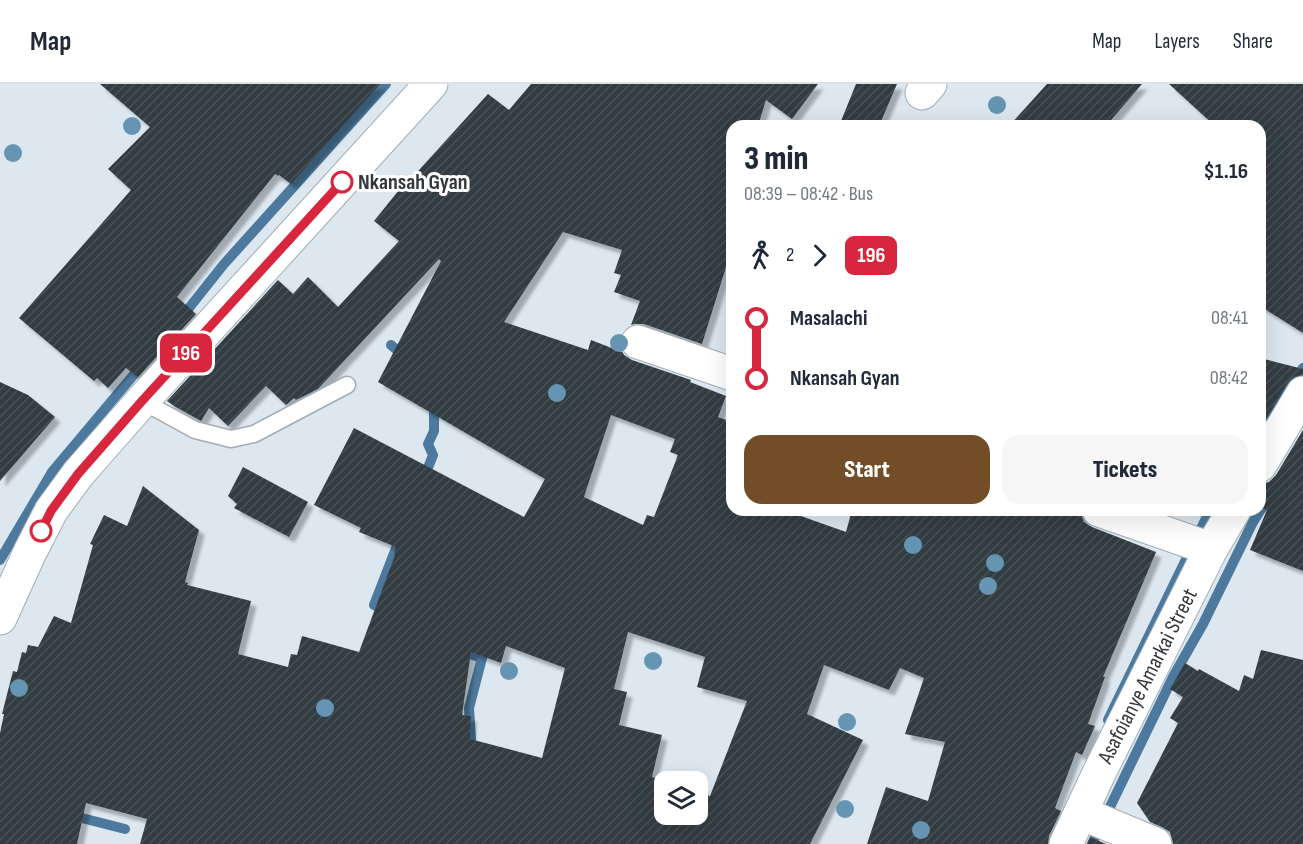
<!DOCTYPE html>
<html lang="en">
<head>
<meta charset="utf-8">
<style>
	body { margin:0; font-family:"Sofia Sans Condensed",sans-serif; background:#f6f6f7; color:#1f2937; height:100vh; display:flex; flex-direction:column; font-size:22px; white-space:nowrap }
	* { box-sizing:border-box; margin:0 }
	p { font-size:20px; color:#747a83 }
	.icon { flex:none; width:33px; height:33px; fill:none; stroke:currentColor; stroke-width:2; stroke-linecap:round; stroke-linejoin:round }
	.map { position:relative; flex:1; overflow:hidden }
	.side { position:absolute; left:726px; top:36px; width:540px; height:396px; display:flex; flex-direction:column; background:#fff; border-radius:18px; box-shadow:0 6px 24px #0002 }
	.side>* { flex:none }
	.badge { padding:0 12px; border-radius:9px; font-size:21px; line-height:39px }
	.tools { position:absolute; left:654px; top:687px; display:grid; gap:12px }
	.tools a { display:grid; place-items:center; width:54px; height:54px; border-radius:12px; background:#fff; box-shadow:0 6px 24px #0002; font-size:30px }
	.map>.badge { position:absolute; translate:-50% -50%; box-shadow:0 0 0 3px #fff }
	.legs { display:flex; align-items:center; gap:9px; height:66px; padding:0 18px; font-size:20px }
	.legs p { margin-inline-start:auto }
	.summary { display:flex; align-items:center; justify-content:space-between; height:102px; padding:0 18px }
	h1 { font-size:33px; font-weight:800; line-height:45px }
	.action { display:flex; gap:12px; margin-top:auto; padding:12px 18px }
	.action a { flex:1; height:69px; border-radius:18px; background:#724d28; color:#fff; font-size:24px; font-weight:800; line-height:69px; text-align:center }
	.action a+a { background:#f6f6f7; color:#1f2937 }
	ul { padding:0 18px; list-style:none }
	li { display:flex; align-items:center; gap:21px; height:60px; font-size:22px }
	li i { display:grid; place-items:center; width:9px; height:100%; margin:0 8px; background:currentColor }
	li i::after { content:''; width:15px; height:15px; margin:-8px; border:4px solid; border-radius:50%; background:#fff }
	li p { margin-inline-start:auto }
	li:first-child i { background:linear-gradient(#0000 50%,currentColor 0) }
	li:last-child i { background:linear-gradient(currentColor 50%,#0000 0) }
	header { display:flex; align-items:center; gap:36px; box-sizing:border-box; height:84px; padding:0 30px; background:#fff; border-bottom:2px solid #e0e1e3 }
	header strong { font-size:28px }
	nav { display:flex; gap:33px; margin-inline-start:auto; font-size:21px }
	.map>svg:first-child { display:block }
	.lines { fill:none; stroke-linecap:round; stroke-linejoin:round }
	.stream { stroke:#4c799d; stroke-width:10 }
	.building { fill:url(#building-hatch); fill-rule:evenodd; filter:url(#shadow) }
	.lane-casing { stroke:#a1acb5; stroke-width:19 }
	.street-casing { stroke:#a1acb5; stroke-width:35 }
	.secondary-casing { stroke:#a1acb5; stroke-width:35 }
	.lane { stroke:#fff; stroke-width:16 }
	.street { stroke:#fff; stroke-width:33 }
	.secondary { stroke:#fff; stroke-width:33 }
	.tree { fill:#6595b3 }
	.line-1-casing { stroke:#fff; stroke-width:14 }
	.line-1 { stroke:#d7263d; stroke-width:9 }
	.stop-1-dot { fill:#fff; stroke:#d7263d; stroke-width:3 }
	.labels { text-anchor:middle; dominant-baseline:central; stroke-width:6; stroke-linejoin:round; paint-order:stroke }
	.stop-label { font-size:22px; font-weight:bold; fill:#34383c; stroke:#fff; text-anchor:start }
	.street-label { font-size:22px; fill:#34383c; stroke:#fff }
</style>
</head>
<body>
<header>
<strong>Map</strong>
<nav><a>Map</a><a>Layers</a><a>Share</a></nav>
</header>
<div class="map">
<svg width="1303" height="760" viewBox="0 0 1303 760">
	<defs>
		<pattern id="building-hatch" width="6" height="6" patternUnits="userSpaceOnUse" patternTransform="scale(1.5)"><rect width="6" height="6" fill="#333c43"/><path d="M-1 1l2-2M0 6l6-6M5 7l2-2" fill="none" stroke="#485056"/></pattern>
		<filter id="shadow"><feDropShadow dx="5.5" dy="5.5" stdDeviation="1.5" flood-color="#0004"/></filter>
	</defs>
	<rect width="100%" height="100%" fill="#dce7f0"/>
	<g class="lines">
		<path class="stream" d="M181 234 224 180 386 0
			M391 261 406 274
			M1260 346 1303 284
			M424 394 433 371 428 360 434 347V318
			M0 476 52 388 142 281
			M387 527 374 521 398 459
			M458 566 482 574 469 624 472 669
			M1108 636 1210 426
			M70 731 125 745
			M1092 760 1174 591 1203 540 1253 438 1269 413"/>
	</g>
	<path class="building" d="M100 0H380L291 100 279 91 278 92 275 90 177 213 196 230 138 293 126 284 108 304 97 294 94 297 19 234 131 106 108 85 150 43Z
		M531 0H818L792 35 766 16 758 42H732V185L726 183 702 260 644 240H635L631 241 640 217 614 208 621 191 614 189 622 166 563 148 504 238 588 266 591 256 622 268V267L624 271 632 276 691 296 690 298 726 312 718 333 732 338V426H784L846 448 852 426H1081V430L1084 438 1092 443 1156 468 1103 593H1105L1088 640 1095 642 1082 671 1076 668 1055 724 1061 727 1049 752 1048 760H867L886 703 928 717 945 658 905 650 924 594 900 584 889 606 824 581 807 630 863 656 810 760H140L147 735 86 719 77 760H0V649L4 630H2L13 587 17 588 22 568 26 569 28 561 38 563 54 532 71 539 93 461 90 460 104 431 127 442 143 402 199 446 185 498 188 499 187 501 251 517 238 570 288 583 291 570 297 571 302 552 359 568 395 471 394 470 396 463 359 448 361 444 314 421 354 344 524 433 545 395 378 298 441 177 439 175 318 305 296 316 294 314 286 321 266 302 228 342 209 324 201 337 174 322 167 317 278 196 293 210 308 193 338 223 399 157 374 137 399 106 400 107 488 10 509 26ZM611 331 675 355 670 368 678 371 654 433 647 431 643 441 584 413ZM628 548 705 573 697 603 747 617 710 712 698 708V730H664V698H667L652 693 662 651 619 641 627 608 614 605ZM506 562 565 584 542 674 470 655 471 632 462 631 471 568 501 579Z
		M856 0H897L879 42H839Z
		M1047 0H1142L1106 42H1009Z
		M1169 0H1303V249L1260 222V42H1215Z
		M1260 274 1303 285V290L1293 293 1287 299 1260 344Z
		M0 298 28 311 55 333 0 397Z
		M1303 346V487L1250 466 1267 426 1260 423V400L1269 398 1276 391Z
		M243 383 308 418 289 453 234 424 237 420 228 412Z
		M1261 566 1303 576V760H1173L1170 748 1162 743 1150 738 1137 719 1178 639 1170 634 1183 613 1170 605 1185 579 1198 587 1199 585 1239 607 1244 591 1253 595Z
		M1090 753 1106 760H1087Z"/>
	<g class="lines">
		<g class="lane-casing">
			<path id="lane" d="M142 317 195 346 231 355 254 350 347 301"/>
		</g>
		<g class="street-casing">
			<path id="street" d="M922 9 930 0
				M638 258 732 290
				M1260 381 1303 309
				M1099 426 1211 465
				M1081 729 1155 760
				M1066 760 1099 689 1211 465 1234 426"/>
		</g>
		<g class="secondary-casing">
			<path id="secondary" d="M0 534 30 468 51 427 78 390 142 317 431 0"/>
		</g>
		<use href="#lane" class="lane"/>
		<use href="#street" class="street"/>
		<use href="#secondary" class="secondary"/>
	</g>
	<g class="tree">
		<circle cx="997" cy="21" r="9"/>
		<circle cx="132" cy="42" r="9"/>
		<circle cx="13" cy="69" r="9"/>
		<circle cx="619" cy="259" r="9"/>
		<circle cx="557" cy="309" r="9"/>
		<circle cx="913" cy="461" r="9"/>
		<circle cx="995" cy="479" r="9"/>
		<circle cx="988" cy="502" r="9"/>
		<circle cx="653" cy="577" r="9"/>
		<circle cx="509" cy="587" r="9"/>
		<circle cx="19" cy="604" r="9"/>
		<circle cx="325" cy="624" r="9"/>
		<circle cx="847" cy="638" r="9"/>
		<circle cx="845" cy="725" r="9"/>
		<circle cx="921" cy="746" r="9"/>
	</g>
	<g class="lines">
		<g class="line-1-casing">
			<path id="line-1" d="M41 447 51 427 78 390 142 317 342 98"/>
		</g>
		<use href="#line-1" class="line-1"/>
	</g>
	<g class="stop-1-dot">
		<circle cx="342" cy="98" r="10"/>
		<circle cx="41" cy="447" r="10"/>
	</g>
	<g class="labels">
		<g class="stop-label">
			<text x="358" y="98">Nkansah Gyan</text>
		</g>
		<g class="street-label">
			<text transform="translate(1148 592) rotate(-63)">Asafoianye Amarkai Street</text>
		</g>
	</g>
</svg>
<div class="tools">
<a><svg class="icon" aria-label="layers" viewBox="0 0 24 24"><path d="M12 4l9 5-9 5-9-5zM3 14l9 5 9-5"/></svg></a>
</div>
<b class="badge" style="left:186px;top:269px;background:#d7263d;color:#fff">196</b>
<section class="side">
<div class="summary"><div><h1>3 min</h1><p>08:39 – 08:42 · Bus</p></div><b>$1.16</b></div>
<div class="legs"><svg class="icon" aria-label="walk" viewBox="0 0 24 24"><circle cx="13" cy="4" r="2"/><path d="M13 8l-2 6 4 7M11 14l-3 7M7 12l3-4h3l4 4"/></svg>2<svg class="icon" aria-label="forward" viewBox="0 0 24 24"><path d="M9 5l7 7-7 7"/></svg><b class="badge" style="background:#d7263d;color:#fff">196</b></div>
<ul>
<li><i style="color:#d7263d"></i><b>Masalachi</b><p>08:41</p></li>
<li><i style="color:#d7263d"></i><b>Nkansah Gyan</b><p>08:42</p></li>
</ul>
<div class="action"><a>Start</a><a>Tickets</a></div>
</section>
</div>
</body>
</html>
